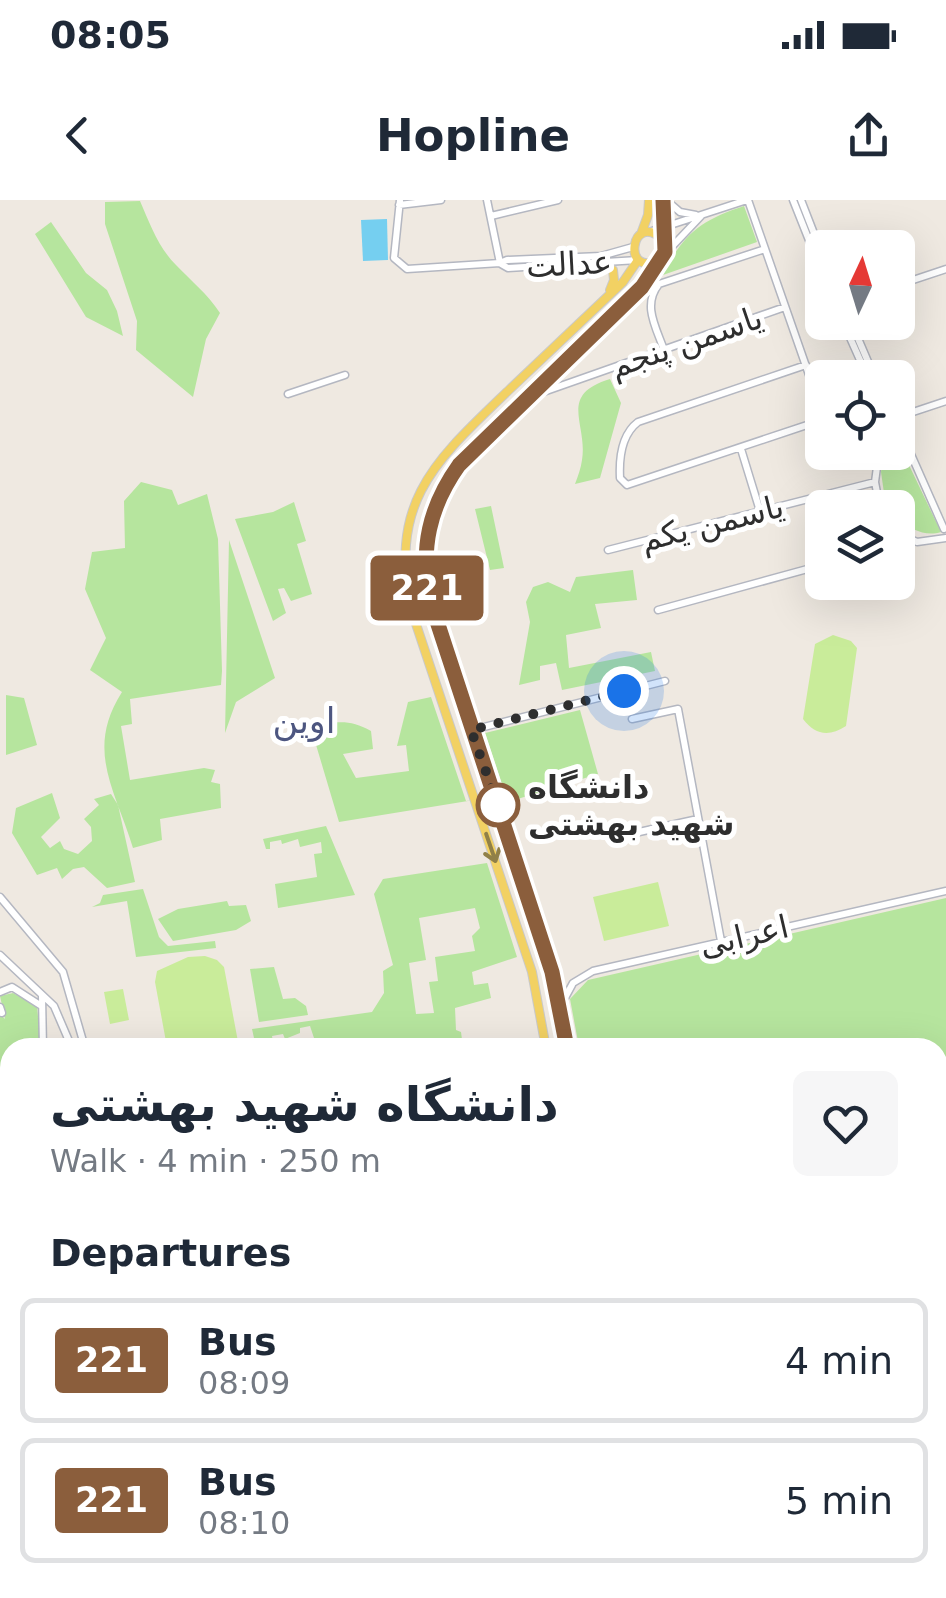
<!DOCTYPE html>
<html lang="en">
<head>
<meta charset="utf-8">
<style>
	body { margin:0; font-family:"DejaVu Sans","Noto Sans Arabic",sans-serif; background:#f6f6f7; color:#1f2937; height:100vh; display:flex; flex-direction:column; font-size:38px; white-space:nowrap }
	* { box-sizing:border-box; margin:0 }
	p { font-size:32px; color:#747a83 }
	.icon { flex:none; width:55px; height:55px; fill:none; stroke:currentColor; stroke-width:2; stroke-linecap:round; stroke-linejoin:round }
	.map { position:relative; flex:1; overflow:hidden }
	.details { position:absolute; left:0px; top:838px; width:948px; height:562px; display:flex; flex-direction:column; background:#fff; border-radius:30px 30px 0 0; box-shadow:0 10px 40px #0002 }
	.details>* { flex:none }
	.badge { padding:0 20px; border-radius:8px; font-size:35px; line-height:65px }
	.needle { width:65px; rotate:4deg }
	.tools { position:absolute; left:805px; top:30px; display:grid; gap:20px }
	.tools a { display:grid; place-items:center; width:110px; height:110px; border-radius:15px; background:#fff; box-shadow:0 10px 40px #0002; font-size:50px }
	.you { position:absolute; width:50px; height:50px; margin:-25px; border:8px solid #fff; border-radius:50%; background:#1a73e8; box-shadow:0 0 0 15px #1a73e833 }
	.map>.badge { position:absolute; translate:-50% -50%; box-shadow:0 0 0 5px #fff }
	h2 { padding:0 50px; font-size:38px; line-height:90px }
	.round { display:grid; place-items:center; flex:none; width:105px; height:105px; border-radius:15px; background:#f6f6f7 }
	.headline { display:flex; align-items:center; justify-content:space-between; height:170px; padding:0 50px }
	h1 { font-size:48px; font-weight:800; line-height:75px }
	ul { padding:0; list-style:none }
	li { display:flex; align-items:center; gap:30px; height:125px; margin:0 20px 15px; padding:0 30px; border:5px solid #e0e1e3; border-radius:15px }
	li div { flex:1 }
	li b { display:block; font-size:38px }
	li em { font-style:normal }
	li .badge { min-width:110px; font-weight:700; text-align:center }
	.status { display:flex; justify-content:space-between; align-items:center; height:70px; padding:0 50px; background:#fff; direction:ltr }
	.status svg { height:28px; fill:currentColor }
	header { display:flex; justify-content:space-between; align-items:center; height:130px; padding:0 50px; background:#fff; font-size:45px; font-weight:800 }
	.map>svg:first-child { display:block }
	.green { fill:#b6e59e; fill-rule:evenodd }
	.pitch { fill:#c9ec9a }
	.water { fill:#75cff0 }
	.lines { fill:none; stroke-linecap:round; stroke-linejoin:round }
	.minor-casing { stroke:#b4b7c1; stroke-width:9 }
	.major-casing { stroke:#c9c9c9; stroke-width:10 }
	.highway-casing { stroke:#c9c9c9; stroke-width:11 }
	.minor { stroke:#fff; stroke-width:6 }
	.major { stroke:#f2d163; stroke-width:8 }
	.highway { stroke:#ffa35c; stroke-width:9 }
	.oneway { stroke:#908048 }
	.line-casing { stroke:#fff; stroke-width:22 }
	.line { stroke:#8b5e3c; stroke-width:15 }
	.walk { stroke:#2e2e2e; stroke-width:10; stroke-dasharray:0 18 }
	.stop-dot { fill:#fff; stroke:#8b5e3c; stroke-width:5 }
	.labels { text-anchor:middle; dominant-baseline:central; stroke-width:10; stroke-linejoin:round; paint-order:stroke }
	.street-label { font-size:32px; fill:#2e2e2e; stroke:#fff }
	.stop-label { font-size:32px; font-weight:bold; fill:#2e2e2e; stroke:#fff; text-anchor:start }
	.neighbourhood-label { font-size:35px; fill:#4d5680; stroke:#fff }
</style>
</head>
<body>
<div class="status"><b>08:05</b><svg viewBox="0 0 49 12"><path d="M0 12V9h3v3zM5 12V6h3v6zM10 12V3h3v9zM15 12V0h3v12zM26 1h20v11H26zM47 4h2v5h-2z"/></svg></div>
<header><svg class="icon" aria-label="back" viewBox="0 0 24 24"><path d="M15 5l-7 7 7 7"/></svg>Hopline<svg class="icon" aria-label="share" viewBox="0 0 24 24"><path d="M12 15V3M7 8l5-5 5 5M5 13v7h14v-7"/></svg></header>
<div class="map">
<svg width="946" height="1398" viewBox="0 0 946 1398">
	<rect width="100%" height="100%" fill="#efe9e1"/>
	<path class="green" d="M140 1C150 24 158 47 176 65 192 82 207 93 220 113L206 139 193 197 136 150 137 121 105 24V2Z
		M744 6 757 42 663 75C683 33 702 20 744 6Z
		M51 22 86 73 107 90 117 111 123 136 86 117 35 34Z
		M610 179 621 203 600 278 575 284C578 276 581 268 582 260 588 224 557 195 610 179Z
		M898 242 941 332C925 337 911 329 898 320V308L886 307 881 272 884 253 898 252Z
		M141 282 172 290 178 305 207 294 218 339 222 471 221 485 130 499 132 524 121 526 130 580 204 568 215 570 211 582 220 584 221 608 160 619 162 640 133 648C115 589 85 550 122 492L90 470 106 438 85 389 92 352 125 348 124 301Z
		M294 302 306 341 297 344 312 394 291 401 284 388 278 389 286 413 273 421 235 319 273 312Z
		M491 306 504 368 490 370 475 309Z
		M229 340 275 478 236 502 225 533Z
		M633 370 637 400 595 404 601 428 566 435 569 468 651 452 655 471 562 490 556 463 540 466V480L519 485 530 422 526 402 533 387 548 382 570 392 576 377Z
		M6 495 24 498 37 545 6 555Z
		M431 497 466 601 474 600 339 622 311 528C335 521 349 519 371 531L373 549 343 554 356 578 409 571 406 545 397 546 408 502Z
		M580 510 598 574 508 602 485 533Z
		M52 593 60 618 41 637 50 648 60 641 64 649 78 654 92 641 91 627 84 619 99 605 94 599 111 594 118 605 135 682 107 688 84 667 73 669 62 679 57 668 37 675 12 633 16 608Z
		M326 626 355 695 278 708 275 684 317 677 314 654 322 653 321 642 300 647 298 639 282 644 281 640 270 642V649H266L263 639Z
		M487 663 517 757 472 772 474 785 488 783 491 798 455 808 456 830 461 832 463 847H375L374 843 352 847H317L310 826 300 828V833L285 839 283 834 272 836 274 847H256L252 829 372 812 384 793 383 771 393 765 374 694 383 679ZM475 708 480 728 472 736 475 751 435 757 438 781 429 782 434 813 416 814 409 763 426 760 419 718Z
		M143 689 159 737 168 746 215 741 216 748 136 757 127 701 92 707 100 703 103 695Z
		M946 698V970L938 972V848L579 847 570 799 588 780Z
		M227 701 229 706 246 705 251 721 236 730 173 741 158 719 178 709Z
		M274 767 283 799 295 798 306 806 308 815 259 822 250 769Z
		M13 793 37 806 41 847 10 848V900L4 899 0 970V814L5 819 0 796Z
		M565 1390H725L716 1398H563L546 1393Z
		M733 1390H812L806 1398H724Z"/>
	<path class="pitch" d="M833 435 851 441 857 448 846 526C829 537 815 535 803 519L815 444Z
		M658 682 669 726 604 741 593 697Z
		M205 756 217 760 224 767 239 847H167L155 782 157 771 188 757Z
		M123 789 129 820 110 824 104 792Z"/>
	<path class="water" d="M387 19 388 60 363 61 361 20Z"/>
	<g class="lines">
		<g class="minor-casing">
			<path id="minor" d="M400 0 394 58 407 69 500 63 507 60 601 56 633 47
				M487 0 500 63
				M666 0 680 12 696 15
				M748 0 822 212
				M793 0 822 73
				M801 0 822 54
				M399 5 441 0
				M491 16 558 0
				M649 32 747 0
				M663 56 701 16
				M501 64 508 68 638 60
				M898 85 946 69
				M843 122 868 178
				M851 122 875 178
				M664 150C656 127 642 105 659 84L765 49
				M806 165 638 222C621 235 619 258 620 278L627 285 822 220
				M288 194 345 175
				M532 196 785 107
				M898 217 946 201
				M898 225 944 329
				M741 249 760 311
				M879 252 875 282 880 308
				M898 333 917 342 946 338
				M608 350 875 282
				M658 410 822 365
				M632 519 678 509 721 741
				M472 530 665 481
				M630 634 698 619
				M0 697 63 772 85 848
				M0 755 54 806 72 848
				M0 792 12 787 40 805
				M42 796 43 848
				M0 807 2 813
				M560 807 573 783 593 771 946 691
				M938 875 946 873
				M0 1032 6 1036 0 1041
				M0 1211 10 1219
				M215 1390 216 1398
				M266 1390 281 1392
				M107 1398 108 1390
				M145 1398 146 1390
				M719 1398 728 1390"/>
		</g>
		<g class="major-casing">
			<path id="major" d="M663 0V56
				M641 34 648 15 649 0
				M661 59C620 81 631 8 663 40
				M595 64 613 70 614 80 610 90
				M546 848 532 772 413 415C386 302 435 261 510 189 548 153 585 118 623 82L638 60
				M567 848 553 773 430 400C420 349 428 307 459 265L615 117 643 87 663 56
				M938 980 946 978
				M938 999 946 996
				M0 1164 10 1160"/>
		</g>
		<g class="highway-casing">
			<path id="highway" d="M938 1206H946
				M938 1225 946 1224
				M0 1383 14 1398
				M379 1398 408 1390
				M453 1398 501 1390"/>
		</g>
		<use href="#minor" class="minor"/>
		<use href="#major" class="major"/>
		<use href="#highway" class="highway"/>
	</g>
	<defs><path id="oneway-shaft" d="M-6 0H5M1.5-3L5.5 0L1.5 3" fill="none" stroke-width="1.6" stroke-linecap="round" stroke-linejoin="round" transform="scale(2.5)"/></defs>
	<use class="oneway" href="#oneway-shaft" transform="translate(491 648) rotate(71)"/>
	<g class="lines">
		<g class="line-casing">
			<path id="line" d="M567 848 552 772 430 400C420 349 429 307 459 265L642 87 665 52 663 0"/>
		</g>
		<use href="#line" class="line"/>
		<path class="walk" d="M498 605 471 530 624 491"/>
	</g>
	<circle class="stop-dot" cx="498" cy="605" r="20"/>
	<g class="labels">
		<g class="street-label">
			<text transform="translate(569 64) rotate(-3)">عدالت</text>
			<text transform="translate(686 142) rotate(-19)">یاسمن پنجم</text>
			<text transform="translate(712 323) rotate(-14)">یاسمن یکم</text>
			<text transform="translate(744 736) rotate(-13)">اعرابی</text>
		</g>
		<g class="stop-label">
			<text x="528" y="587">دانشگاه<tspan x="528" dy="37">شهید بهشتی</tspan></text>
		</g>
		<g class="neighbourhood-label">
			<text x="304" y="521">اوین</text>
		</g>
	</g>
</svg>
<div class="tools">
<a><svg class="needle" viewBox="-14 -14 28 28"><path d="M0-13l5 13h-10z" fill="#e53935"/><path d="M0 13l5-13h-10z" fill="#747a83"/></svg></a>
<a><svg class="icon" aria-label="locate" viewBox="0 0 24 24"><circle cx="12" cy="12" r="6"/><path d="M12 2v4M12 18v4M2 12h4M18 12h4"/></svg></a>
<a><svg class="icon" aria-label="layers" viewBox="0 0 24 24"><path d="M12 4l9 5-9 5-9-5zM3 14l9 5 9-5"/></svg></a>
</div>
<div class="you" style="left:624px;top:491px"></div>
<b class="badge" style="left:427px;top:388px;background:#8b5e3c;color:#fff">221</b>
<section class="details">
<div class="headline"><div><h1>دانشگاه شهید بهشتی</h1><p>Walk · 4 min · 250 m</p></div><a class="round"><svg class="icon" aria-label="heart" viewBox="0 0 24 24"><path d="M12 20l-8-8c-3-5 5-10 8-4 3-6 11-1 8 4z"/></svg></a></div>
<h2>Departures</h2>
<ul>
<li><span class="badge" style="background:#8b5e3c;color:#fff">221</span><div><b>Bus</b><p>08:09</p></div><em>4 min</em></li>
<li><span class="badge" style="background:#8b5e3c;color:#fff">221</span><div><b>Bus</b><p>08:10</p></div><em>5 min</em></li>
</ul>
</section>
</div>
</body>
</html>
